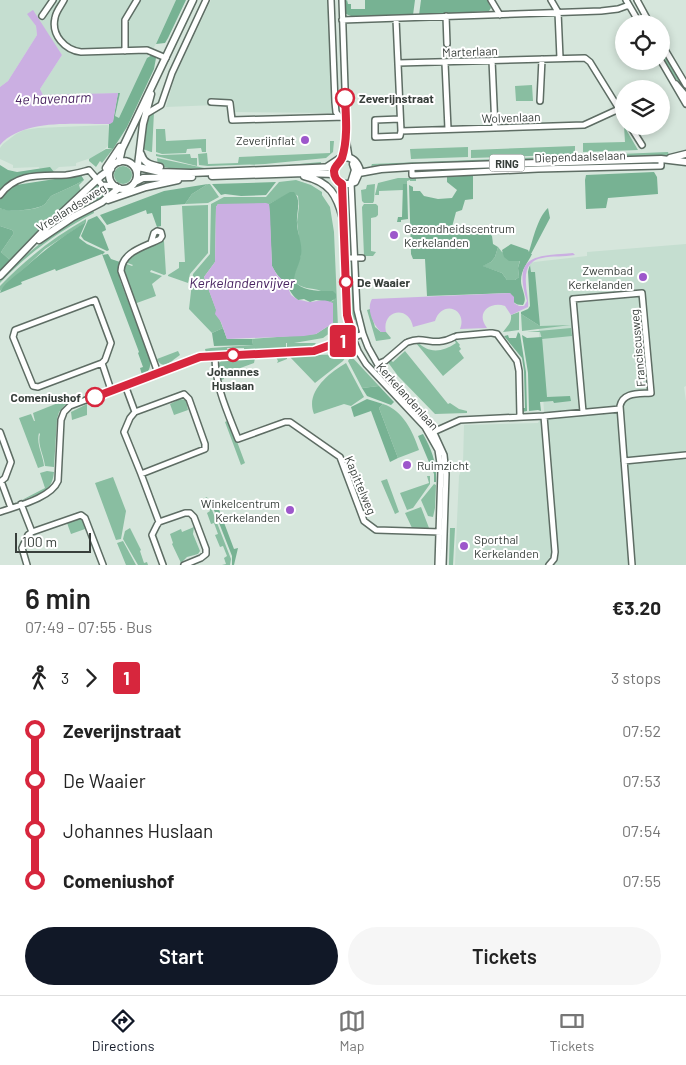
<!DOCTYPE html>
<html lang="en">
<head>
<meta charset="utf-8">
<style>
	body { margin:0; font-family:Barlow,sans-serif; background:#f6f6f6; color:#222; height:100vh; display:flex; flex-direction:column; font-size:19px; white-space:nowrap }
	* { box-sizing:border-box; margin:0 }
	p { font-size:16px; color:#767676 }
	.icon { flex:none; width:28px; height:28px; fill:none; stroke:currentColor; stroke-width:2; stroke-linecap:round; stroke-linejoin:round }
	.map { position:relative; height:565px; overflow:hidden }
	.drawer { display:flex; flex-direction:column; background:#fff; flex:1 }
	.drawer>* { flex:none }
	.badge { padding:0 10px; border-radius:4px; font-size:18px; line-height:32px }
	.buttons { position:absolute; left:615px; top:15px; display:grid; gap:10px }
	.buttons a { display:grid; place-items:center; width:55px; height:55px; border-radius:50%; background:#fff; box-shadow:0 2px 8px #0003; font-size:25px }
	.scale { position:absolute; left:15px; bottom:12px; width:76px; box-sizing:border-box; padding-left:5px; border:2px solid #383f3b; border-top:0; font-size:14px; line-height:18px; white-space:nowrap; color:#383f3b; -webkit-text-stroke:4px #fff; paint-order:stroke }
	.map>.badge { position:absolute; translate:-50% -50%; box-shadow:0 0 0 2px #fff }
	.legs { display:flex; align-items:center; gap:8px; height:55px; padding:0 25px; font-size:16px }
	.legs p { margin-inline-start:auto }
	.head { display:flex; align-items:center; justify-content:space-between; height:85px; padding:0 25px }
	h1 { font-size:28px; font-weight:600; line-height:38px }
	.action { display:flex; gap:10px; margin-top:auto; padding:10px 25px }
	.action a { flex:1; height:58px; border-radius:30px; background:#111827; color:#fff; font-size:20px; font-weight:600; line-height:58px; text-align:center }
	.action a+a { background:#f6f6f6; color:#222 }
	ul { padding:0 25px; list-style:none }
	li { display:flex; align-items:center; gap:18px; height:50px; font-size:19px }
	li i { display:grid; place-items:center; width:8px; height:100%; margin:0 6px; background:currentColor }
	li i::after { content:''; width:12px; height:12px; margin:-6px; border:4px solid; border-radius:50%; background:#fff }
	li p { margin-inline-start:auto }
	li:first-child i { background:linear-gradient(#0000 50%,currentColor 0) }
	li:last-child i { background:linear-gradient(currentColor 50%,#0000 0) }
	.tab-bar { display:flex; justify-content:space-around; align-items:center; height:70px; border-top:1px solid #e0e0e0; background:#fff; font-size:14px; color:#767676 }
	.tab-bar a { display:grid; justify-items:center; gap:2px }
	.tab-bar .active { color:#111827 }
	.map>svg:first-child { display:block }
	.built { fill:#c5ded0 }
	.green { fill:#89bea1 }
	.forest { fill:#77b293 }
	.water { fill:#cbafe2 }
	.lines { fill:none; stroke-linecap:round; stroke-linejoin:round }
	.minor-casing { stroke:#5e6d64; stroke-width:8 }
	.major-casing { stroke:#5e6d64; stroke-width:9 }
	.minor { stroke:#fff; stroke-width:5 }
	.major { stroke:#fff; stroke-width:6 }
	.line-1-casing { stroke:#fff; stroke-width:11 }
	.line-1 { stroke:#d7263d; stroke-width:8 }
	.stop-1-dot { fill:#fff; stroke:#d7263d; stroke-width:2.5 }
	.poi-dot { fill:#9d57cb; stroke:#fff; stroke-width:2 }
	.labels { text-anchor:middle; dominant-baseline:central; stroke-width:4; stroke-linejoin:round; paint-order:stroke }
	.shield { fill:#fff; stroke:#747976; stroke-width:1 }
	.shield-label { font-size:11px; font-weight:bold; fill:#383f3b }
	.street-label { font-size:12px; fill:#383f3b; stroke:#fff }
	.stop-label { font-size:12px; font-weight:bold; fill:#383f3b; stroke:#fff; text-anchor:start }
	.poi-label { font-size:12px; fill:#383f3b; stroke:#fff; text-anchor:end }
	.water-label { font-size:14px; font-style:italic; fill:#492461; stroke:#fff }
</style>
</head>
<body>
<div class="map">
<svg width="686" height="565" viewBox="0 0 686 565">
	<rect width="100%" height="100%" fill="#d6e6dc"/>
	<path class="built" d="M0 0H176L156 44 148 56 118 123H114L118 93 43 96 40 89 62 55 28 14 36 26 37 35 8 81 0 87Z
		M211 0H329L331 90H333L334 103H332V113L235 112 234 100 216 101V105L166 107 175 76Z
		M108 125 109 144 107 147 94 157 76 163V166L59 167 54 171 40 170 39 167 13 168V165L0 159V148L3 144 16 134 24 130 38 128Z
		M686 244V386L684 387 686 401V565H455L459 476 463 464 464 425 538 423 544 411 535 272H531L530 265 534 262 587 256V252Z"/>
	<path class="green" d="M661 47 686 89 685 92 661 57Z
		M532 85 533 101H516L515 86Z
		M154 112 152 152H151L143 149 146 119 148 115Z
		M624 126 638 150 583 152V143L625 142Z
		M156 129H165L166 141 206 139V152H202L201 148 187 149 186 153 162 154 156 152Z
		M330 141H334L333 152 326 158 265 164 208 166 199 165 198 154 207 153 208 164 238 163 239 157 330 153Z
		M575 146V154L643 152 471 158V150Z
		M468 147V157L411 159 410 149Z
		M106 149H113L102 163 100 161 96 167 89 161V159Z
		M668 152 669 155 646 157 371 166 372 164 396 163Z
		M156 154 161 155 190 154 191 158H197V166L156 156Z
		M157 158 209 169 266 167 321 162V164L186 171 158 166Z
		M619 163 652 165 416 172V170Z
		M114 175a9 9 0 1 1 18 0a9 9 0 1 1-18 0Z
		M398 178H416V181H410V185V180L407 181V184H403V190L379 191V195H375L378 183Z
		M84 180 79 185 81 192 11 261 1 252 14 233 12 230 0 226V208C8 212 37 211 45 204 48 201 49 197 53 195 63 190 74 186 84 180Z
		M296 180 311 185 322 192V195L330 207 334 232 338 327 323 338 294 343H316L313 347 287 349V343H286V350L244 351V348H227L228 351 206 353 205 349 211 348 253 345 252 339 316 334 333 323V305L330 302 334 300C330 297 325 293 321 291 311 287 302 290 294 281V275L301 255 297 222 299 206 298 196 292 192 269 204H218L216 207 215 262 204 277 223 328 212 333 189 309 193 274 210 254 211 204 224 197H266L279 182Z
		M96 183 102 188H115L113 192 94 204 87 193Z
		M208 184H210L219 197 208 203 185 204 192 194Z
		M375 184 374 201 373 203H364L362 201 361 190 366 189 367 185Z
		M84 195 91 205 56 225V223Z
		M345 196H349L352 255H347Z
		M364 204H376L378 206V215L376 217 371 218V251L376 252 373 256H364L362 207Z
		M208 205V253L190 274 188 283 168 276V275L179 268V262H185L182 206Z
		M93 209 94 213C59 231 27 254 0 283V280C27 251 58 229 93 209Z
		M86 219V222L45 249 0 291V286C26 259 54 237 86 219Z
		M164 241 166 274 164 275 151 270 150 272 162 276 152 284 156 296 134 304 123 274 124 263 132 266 133 265 125 262C132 252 152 242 164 241Z
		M498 247 502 252 520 260 518 268 519 277 515 280H507L502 273 482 266 491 262 495 257Z
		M352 261 357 319 350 321 347 262Z
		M370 309 375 327 381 332H386L391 338 390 339 376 341 367 310Z
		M519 312V330L503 332C507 326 512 323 511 315Z
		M521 314 540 326 571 325 522 331Z
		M571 328 572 336 542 339 540 332H527Z
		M455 339 460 345 459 346 461 349 459 351 464 358 443 376 416 343 418 342C427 353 442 353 456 343L454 340Z
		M178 351 180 355C172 360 163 372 157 359Z
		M405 351 448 404 450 403 459 409 467 411V413L435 414 398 376 387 361 389 359 393 362Z
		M346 354 347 355 343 361 315 383 289 356Z
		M287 356V359L277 363 278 361 276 357 255 358 254 363 224 374V379L219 381 218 364 224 358Z
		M351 356 379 386 362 388 348 361Z
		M346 363 364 397 351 406 344 404 314 414C305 392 329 373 346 363Z
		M78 395 79 399 65 405 59 412 57 419 54 467 45 466C44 455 37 445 40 434L39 433C36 444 43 455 44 466L38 468 19 418 31 414 34 421H35L33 413Z
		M180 399 186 400 188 410 174 415 170 404Z
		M87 404V415L72 420 71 412Z
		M383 404C403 410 413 432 419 450L398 458 379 408Z
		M229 420 245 463 241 465 225 422Z
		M47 471 54 472C52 494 37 494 20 501L45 488 40 473Z
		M427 476H430V484L413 508 407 510 400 493 429 483Z
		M113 477 126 511 121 539 116 540 95 483Z
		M387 479 399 512 395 514 381 481Z
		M434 484 436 485 435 508 433 517 428 516 421 500Z
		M207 497 231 559 230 565H222L226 564 224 558 227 556 223 546 220 547 215 535 218 534 214 523 211 524 207 513 210 511 205 498Z
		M421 507 429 528H412L405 513Z
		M79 518 83 521 85 529 71 534 67 523Z
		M194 527 193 534 200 551 198 554 187 557 181 563 172 544 173 543 170 534 181 529 182 532Z
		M130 528 141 550 140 551 144 563 147 562 148 565H138L123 539 125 531Z
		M450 528H455L453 565H449V563Z
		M123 541 136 565H126L117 543Z"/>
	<path class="forest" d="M176 0H186L168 38 165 43 156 44Z
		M347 0 348 4H351V9H365V0H415L413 15 351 16 346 14 345 1Z
		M421 0H487L491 8 489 11 419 15Z
		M152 55 156 58 154 69 127 127 113 149 108 148 109 124 113 121 118 93H120L115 116 119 118 147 58Z
		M0 165 8 170 17 172 50 167 54 172C31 173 16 174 0 192Z
		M654 172 657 177 658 194 608 198 606 208 586 209 585 180 586 175Z
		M81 175 84 180C74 186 63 190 53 195 49 197 48 201 45 204 38 210 7 213 0 208V199L10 188 16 185Z
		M471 175H473V199L465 200 462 210 456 212 452 227C459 237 475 232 484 228L492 236 493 244 498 247 495 257 491 262 483 266 502 273 507 280H515L519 277 518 268 520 261H509L504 257 502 250 511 244 528 250 529 252C533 239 538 217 548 208L550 218 531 254H532C528 263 521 269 521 281 521 289 528 298 523 305 514 305 513 302 510 293L427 296 425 259H413L411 254 409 185 413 187V191H420L424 196 438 199 452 198 457 190 447 182V177Z
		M276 182 266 195 241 196 225 194 221 195 212 184Z
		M208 184 192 194 185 204 161 206V226L157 227 152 213 147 214 146 210 107 225 100 215 164 191Z
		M403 184H407L408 219 401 220V222H397L398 217H402Z
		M290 192H294C302 200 296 213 297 223 297 233 303 244 301 255 300 264 294 272 294 281 303 292 321 291 333 291L336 294V298L330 302 316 300 310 302 304 299 298 300C289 293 290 288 285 283 279 277 276 274 272 266L269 204Z
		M97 216 105 226 106 230 102 232 109 250 107 251 84 240 81 236 88 220Z
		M86 222 79 238 87 244 105 252 102 255 108 254 111 259 120 262 118 271 120 280 151 362C149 368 151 371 142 375L140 368 143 367 138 353 139 352 102 254 56 271 55 269 21 282 22 284 0 293C2 285 14 277 21 271 42 252 61 237 86 222Z
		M0 226 12 230 14 233 1 252 11 261 0 273Z
		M534 261 530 265 531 272H535L540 326 521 314V312L528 309 530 306 528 272C529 267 530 264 534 261Z
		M223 328 227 339H252L253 345 214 346 212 333Z
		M518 332 520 334 526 372 527 411 522 412V408H525L524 371 522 358 504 336 501 337 508 335 509 338H516Z
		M522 335 527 338 542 337 547 397 570 396 571 401 554 403 553 401 540 402 541 411 538 410 529 411 528 373Z
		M379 386 394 402 391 405 367 396 362 388Z
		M367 399 383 404 379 408 398 458 390 462 371 411 354 417 351 407Z
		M423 434C432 450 437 464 436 482H434V474L418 436Z
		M217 504 234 549 238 548 234 565H232V556L212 505Z"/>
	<path class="water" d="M33 10 62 55 40 89 43 95 118 93 113 122 110 124C76 125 24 118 0 145V87L8 81 37 35 36 26 27 14Z
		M266 203 269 204 270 213 272 266 277 275 286 283 291 295 298 300C303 300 306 302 311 302 319 301 324 299 333 303V323L316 334 304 336 227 339 221 322 215 314 216 310 204 277 215 262 216 207 218 204Z
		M573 253 575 255C552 259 523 250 526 284 526 291 529 300 528 307L511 315 505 306C490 301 475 313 487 328L460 329C468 309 442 299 435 321L413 327C409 304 381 310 386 332H381C373 325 366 309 372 299L510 293 514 297V303L519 306H524L527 301C512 254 536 256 573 253Z"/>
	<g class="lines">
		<g class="minor-casing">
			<path id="minor" d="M64 0C61 6 56 11 55 18 51 35 65 50 81 52L147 50 166 58
				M331 0 335 102 336 112 339 116
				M342 0 346 117V137L342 157
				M491 0 500 15
				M551 0 558 12 560 58
				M626 0 640 24
				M637 0 650 24
				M42 16 53 0
				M446 16 447 44
				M396 19 401 131 400 136 375 137V120L400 119
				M342 20 601 11 618 9 629 5
				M661 43 686 85
				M125 51V20L137 0
				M492 60 495 128
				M661 61 686 104
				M398 63 585 58 590 62 624 117
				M445 63 448 129
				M676 84 686 96 683 98
				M540 101 542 59
				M211 102 230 103 232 120 346 117
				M146 114 161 105 172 73 206 0
				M630 126 642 145
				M401 131 584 125 619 109
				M346 138 349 157
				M412 167V175L538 169 661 166V159
				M351 183 357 310 363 334 368 347 382 372 433 431 444 455 446 474 443 565
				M342 184 347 302 350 331 358 351 366 364 425 427 438 450 441 470 438 565
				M0 195C17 172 41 176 66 175 74 174 81 172 89 170L102 185 116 186
				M151 243 154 233 157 231 161 232 162 236 160 239C145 247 122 251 121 271L158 373
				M345 258H362
				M95 300 111 343 105 360 102 363 38 387 33 386 13 337 15 330Z
				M492 333 497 334 517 361 519 371 520 417
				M457 336 490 333
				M408 342C425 335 433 348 454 337
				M215 356C215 386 227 411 238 439L285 422H290L340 457 364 521 376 530 441 532
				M102 363 111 390
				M378 364 385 361 406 343
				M125 385 135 412
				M184 394 189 399 205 444V449L141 474 124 432 130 418 135 412Z
				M583 412 573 299 642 293 651 393C638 394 623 392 620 406L632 565
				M544 416 555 552 554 559 549 565
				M0 432 11 462 5 478 0 482
				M431 433 460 420 544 416 620 409
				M624 461 686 455
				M141 474 159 522
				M1 481 11 508
				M21 504 32 532
				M0 512C17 506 51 498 58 481L61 420 64 412 70 406 200 357 315 351 363 334
				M27 565 22 548 28 535 32 532 81 515 85 518 103 565
				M163 565 152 535 157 525 159 522 185 513H190L194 517 206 549V554L201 558 184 565"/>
		</g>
		<g class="major-casing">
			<path id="major" d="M141 154C144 164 151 165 160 167
				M670 158 686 154
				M109 175a14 14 0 1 1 28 0a14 14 0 1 1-28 0Z
				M119 162 122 149 193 0
				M134 166 160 172 191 173 336 167
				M327 167 342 157C352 156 358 162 360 171L355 182 349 184H342L335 177 334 170 342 157
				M106 168 120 147
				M137 173 143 124 151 94
				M359 173 381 169 412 167 661 159 686 162
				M212 176 305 173 334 174
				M304 176C330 182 337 195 343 219
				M135 182 143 178 192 177
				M351 183 355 170 353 164
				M108 200 146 187 178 180
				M39 240 73 217 102 202 119 188
				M0 276 47 227 101 176 111 169"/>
		</g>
		<use href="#minor" class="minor"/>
		<use href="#major" class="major"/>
	</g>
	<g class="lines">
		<g class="line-1-casing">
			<path id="line-1" d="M95 397 200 357 314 351 353 337 347 315 342 184C337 181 334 178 334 171 335 165 340 163 342 158 348 139 346 117 345 98"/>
		</g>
		<use href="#line-1" class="line-1"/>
	</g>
	<g class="stop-1-dot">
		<circle cx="345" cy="98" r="9"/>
		<circle cx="346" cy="282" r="6"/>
		<circle cx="233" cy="355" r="6"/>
		<circle cx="95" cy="397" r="9"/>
	</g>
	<g class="poi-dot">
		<circle cx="305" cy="140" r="5"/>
		<circle cx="394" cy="235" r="5"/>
		<circle cx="643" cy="277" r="5"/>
		<circle cx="407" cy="465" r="5"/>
		<circle cx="290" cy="510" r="5"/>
		<circle cx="464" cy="546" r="5"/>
	</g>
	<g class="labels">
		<rect class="shield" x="489.5" y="154.5" width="35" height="17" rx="4"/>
		<g class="shield-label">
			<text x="507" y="163">RING</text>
		</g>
		<g class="street-label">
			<text transform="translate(470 51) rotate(-2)">Marterlaan</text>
			<text transform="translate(511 117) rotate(-2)">Wolvenlaan</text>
			<text transform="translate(580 156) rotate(-2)">Diependaalselaan</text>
			<text transform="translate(71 207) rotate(-32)">Vreelandseweg</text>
			<text transform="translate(637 348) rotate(-95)">Franciscusweg</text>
			<text transform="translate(408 396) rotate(48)">Kerkelandenlaan</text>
			<text transform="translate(361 485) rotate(67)">Kapittelweg</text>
		</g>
		<g class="stop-label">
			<text x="359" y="98">Zeverijnstraat</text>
			<text x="357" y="282">De Waaier</text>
			<text x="233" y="371" text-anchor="middle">Johannes<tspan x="233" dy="14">Huslaan</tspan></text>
			<text x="81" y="397" text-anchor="end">Comeniushof</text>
		</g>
		<g class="poi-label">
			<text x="295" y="140">Zeverijnflat</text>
			<text x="404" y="228" text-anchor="start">Gezondheidscentrum<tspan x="404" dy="14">Kerkelanden</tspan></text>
			<text x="633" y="270">Zwembad<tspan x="633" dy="14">Kerkelanden</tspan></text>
			<text x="417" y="465" text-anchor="start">Ruimzicht</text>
			<text x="280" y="503">Winkelcentrum<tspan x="280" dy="14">Kerkelanden</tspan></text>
			<text x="474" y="539" text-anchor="start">Sporthal<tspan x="474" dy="14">Kerkelanden</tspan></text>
		</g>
		<g class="water-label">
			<text transform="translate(53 98) rotate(-2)">4e havenarm</text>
			<text x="242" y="282">Kerkelandenvijver</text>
		</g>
	</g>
</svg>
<div class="buttons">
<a><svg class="icon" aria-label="locate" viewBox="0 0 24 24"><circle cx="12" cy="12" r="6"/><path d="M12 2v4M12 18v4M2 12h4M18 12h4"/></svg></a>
<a><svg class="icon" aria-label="layers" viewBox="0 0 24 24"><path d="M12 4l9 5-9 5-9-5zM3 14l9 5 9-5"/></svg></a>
</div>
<div class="scale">100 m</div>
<b class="badge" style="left:343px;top:341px;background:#d7263d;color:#fff">1</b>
</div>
<section class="drawer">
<div class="head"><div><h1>6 min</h1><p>07:49 – 07:55 · Bus</p></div><b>€3.20</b></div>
<div class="legs"><svg class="icon" aria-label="walk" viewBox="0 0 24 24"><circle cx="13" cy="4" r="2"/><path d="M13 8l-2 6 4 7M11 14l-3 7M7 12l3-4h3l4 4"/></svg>3<svg class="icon" aria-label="forward" viewBox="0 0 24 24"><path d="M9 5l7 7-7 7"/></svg><b class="badge" style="background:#d7263d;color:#fff">1</b><p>3 stops</p></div>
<ul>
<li><i style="color:#d7263d"></i><b>Zeverijnstraat</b><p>07:52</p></li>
<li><i style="color:#d7263d"></i><span>De Waaier</span><p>07:53</p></li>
<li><i style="color:#d7263d"></i><span>Johannes Huslaan</span><p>07:54</p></li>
<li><i style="color:#d7263d"></i><b>Comeniushof</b><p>07:55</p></li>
</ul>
<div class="action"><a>Start</a><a>Tickets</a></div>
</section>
<nav class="tab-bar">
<a class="active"><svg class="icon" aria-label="directions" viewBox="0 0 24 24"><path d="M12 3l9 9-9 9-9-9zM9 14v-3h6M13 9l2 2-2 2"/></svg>Directions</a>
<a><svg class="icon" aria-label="map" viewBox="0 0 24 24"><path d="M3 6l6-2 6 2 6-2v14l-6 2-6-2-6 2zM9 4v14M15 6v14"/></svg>Map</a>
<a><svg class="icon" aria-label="tickets" viewBox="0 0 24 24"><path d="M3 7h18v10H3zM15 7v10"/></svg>Tickets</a>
</nav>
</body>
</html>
